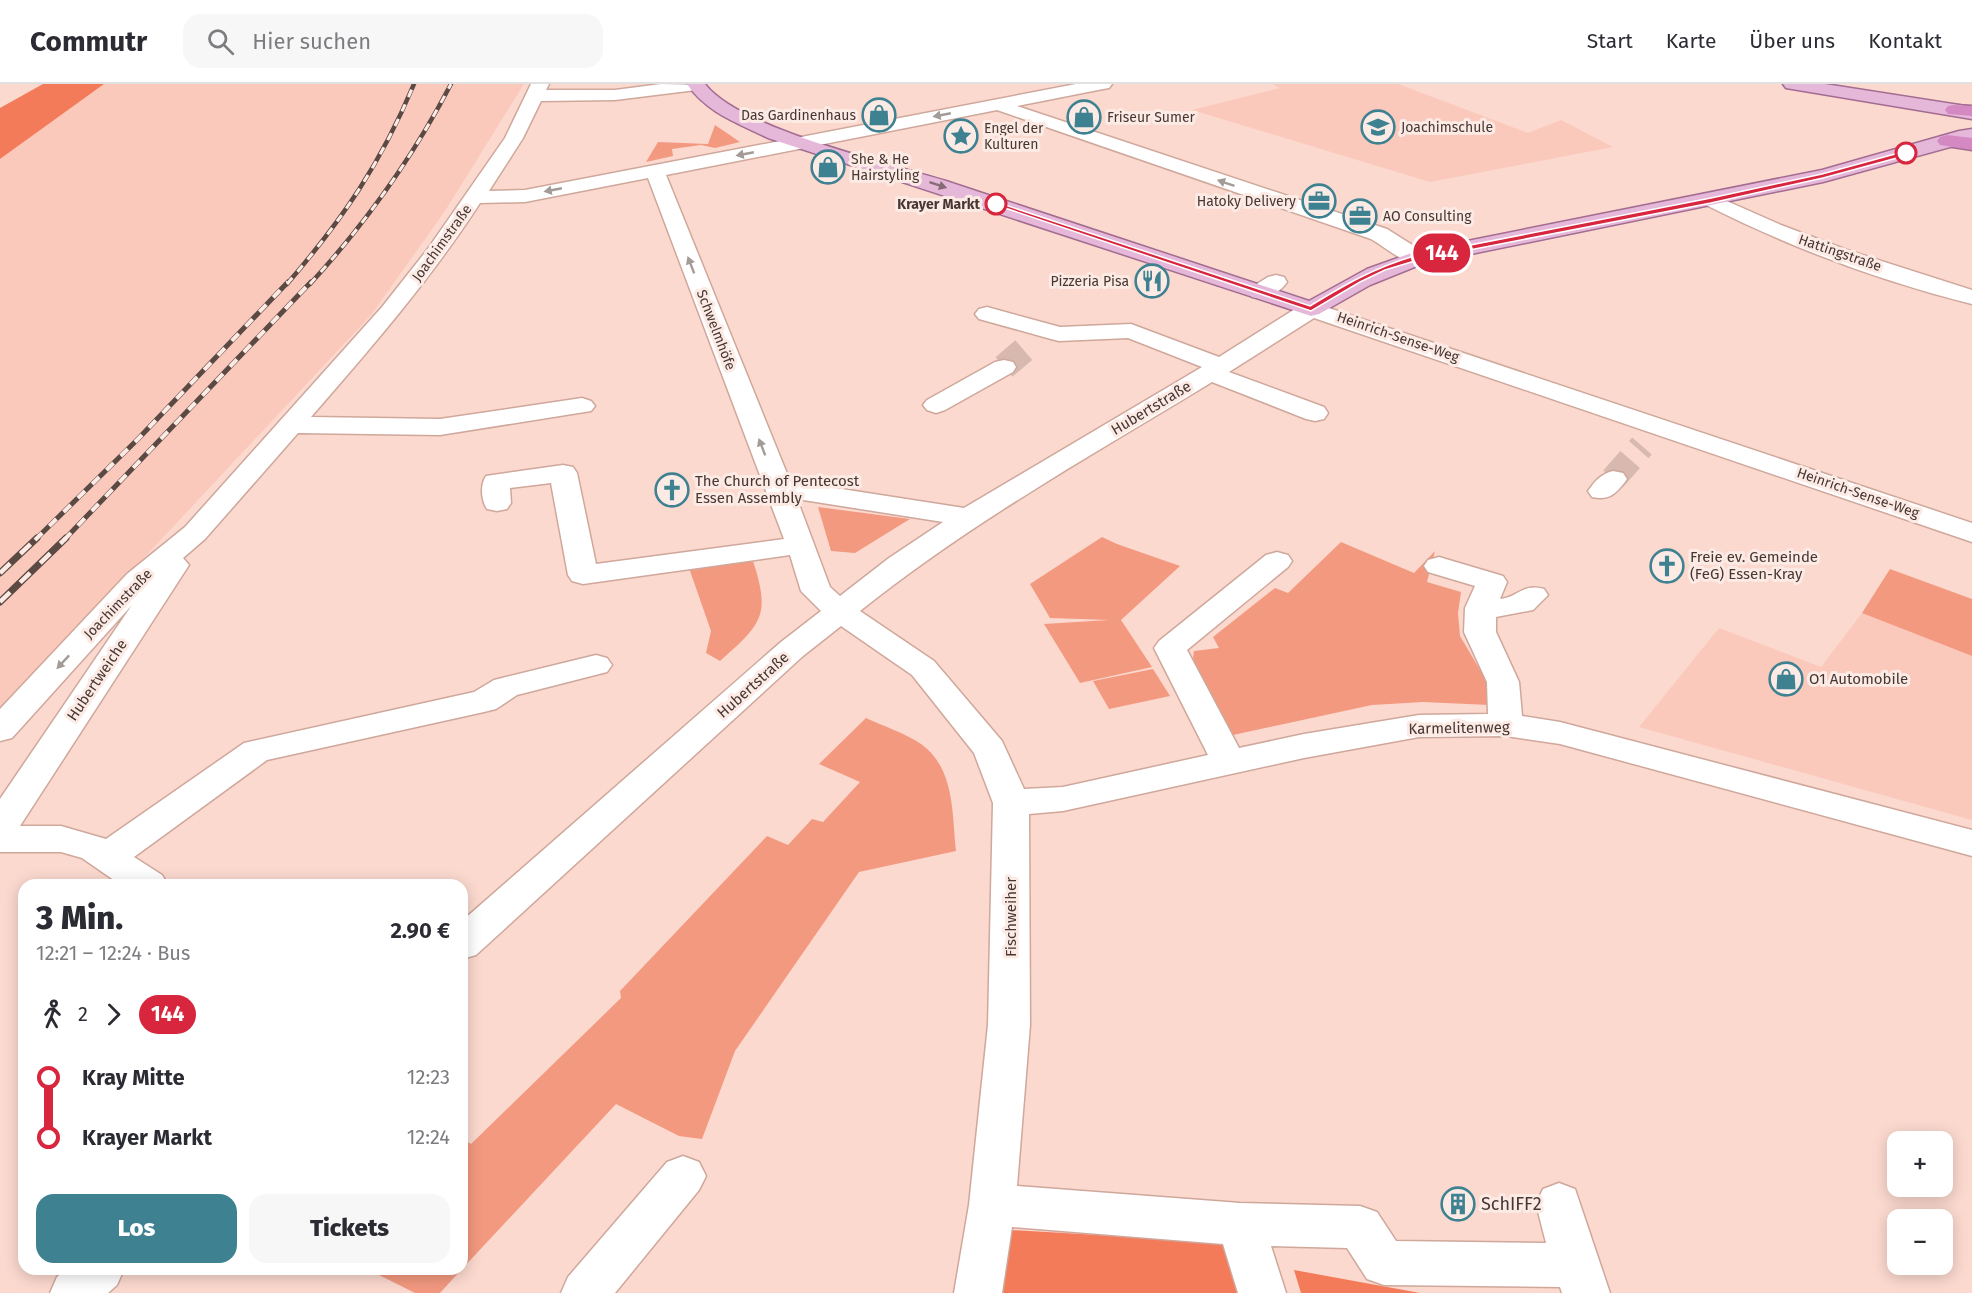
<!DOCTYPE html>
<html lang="de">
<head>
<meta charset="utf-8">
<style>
	body { margin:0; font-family:"Fira Sans",sans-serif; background:#f7f7f7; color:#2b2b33; height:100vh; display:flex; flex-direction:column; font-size:22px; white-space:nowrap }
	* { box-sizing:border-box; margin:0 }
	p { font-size:20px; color:#7c7c81 }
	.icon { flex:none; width:33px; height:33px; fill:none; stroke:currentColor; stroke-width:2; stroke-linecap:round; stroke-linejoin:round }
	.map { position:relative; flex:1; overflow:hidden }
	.details { position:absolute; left:18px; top:795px; width:450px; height:396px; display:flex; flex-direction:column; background:#fff; border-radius:18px; box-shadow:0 3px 15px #0003 }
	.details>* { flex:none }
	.badge { padding:0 12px; border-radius:20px; font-size:21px; line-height:39px }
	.controls { position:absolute; left:1887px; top:1047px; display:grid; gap:12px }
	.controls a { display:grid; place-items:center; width:66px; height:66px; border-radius:12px; background:#fff; box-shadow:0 3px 15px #0003; font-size:30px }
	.map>.badge { position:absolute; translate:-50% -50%; box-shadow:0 0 0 3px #fff }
	.legs { display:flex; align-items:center; gap:9px; height:66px; padding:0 18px; font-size:20px }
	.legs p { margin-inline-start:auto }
	.head { display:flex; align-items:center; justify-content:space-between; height:102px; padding:0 18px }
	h1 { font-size:33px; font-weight:800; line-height:45px }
	.button { display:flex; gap:12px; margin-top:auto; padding:12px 18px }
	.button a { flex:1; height:69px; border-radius:18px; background:#3e8191; color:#fff; font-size:24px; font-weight:800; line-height:69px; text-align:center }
	.button a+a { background:#f7f7f7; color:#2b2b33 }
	ul { padding:0 18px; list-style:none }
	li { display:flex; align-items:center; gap:21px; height:60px; font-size:22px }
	li i { display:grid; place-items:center; width:9px; height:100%; margin:0 8px; background:currentColor }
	li i::after { content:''; width:15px; height:15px; margin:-8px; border:4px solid; border-radius:50%; background:#fff }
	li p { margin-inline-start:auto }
	li:first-child i { background:linear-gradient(#0000 50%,currentColor 0) }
	li:last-child i { background:linear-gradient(currentColor 50%,#0000 0) }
	header { display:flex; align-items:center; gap:36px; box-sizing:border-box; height:84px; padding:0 30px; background:#fff; border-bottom:2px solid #e1e1e2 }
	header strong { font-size:28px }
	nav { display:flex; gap:33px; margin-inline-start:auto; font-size:21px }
	.search { width:420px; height:54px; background:#f7f7f7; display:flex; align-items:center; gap:15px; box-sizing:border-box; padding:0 21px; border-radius:18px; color:#7c7c81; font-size:22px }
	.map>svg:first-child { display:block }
	.built { fill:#fbc9bb }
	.green { fill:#f39980 }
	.forest { fill:#f37b5a }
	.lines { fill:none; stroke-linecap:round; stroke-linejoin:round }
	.minor-tunnel { stroke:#d7b9b0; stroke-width:26; stroke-dasharray:26 13; stroke-linecap:butt }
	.minor-casing { stroke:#cfa79b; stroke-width:3 }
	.major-casing { stroke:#a36c90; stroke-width:3 }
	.highway-casing { stroke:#a36c90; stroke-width:3 }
	.minor { fill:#fff; fill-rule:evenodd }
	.major { fill:#e5b8da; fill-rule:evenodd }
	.highway { fill:#d489c2; fill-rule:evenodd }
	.rail-far2-casing { stroke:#5b4943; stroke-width:4.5 }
	.rail-far1-casing { stroke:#5b4943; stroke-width:5 }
	.rail-casing { stroke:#5b4943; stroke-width:7 }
	.rail-far2 { stroke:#fceae5; stroke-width:3; stroke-dasharray:8; stroke-linecap:butt }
	.rail-far1 { stroke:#fceae5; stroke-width:4; stroke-dasharray:10; stroke-linecap:butt }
	.rail { stroke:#fceae5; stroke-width:4.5; stroke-dasharray:14; stroke-linecap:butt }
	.oneway { fill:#a39b98 }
	.oneway2 { fill:#866b75 }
	.line-1 { fill:#d7263d; stroke:#fff; stroke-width:1.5 }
	.stop-1-dot { fill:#fff; stroke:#d7263d; stroke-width:3 }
	.labels { text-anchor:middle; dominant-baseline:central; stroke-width:6; stroke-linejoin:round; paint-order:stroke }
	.far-poi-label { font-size:14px; fill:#473732; stroke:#fceae5; text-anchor:start }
	.far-stop-label { font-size:14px; font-weight:bold; fill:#473732; stroke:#fceae5; text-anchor:end }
	.far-street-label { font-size:14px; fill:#473732; stroke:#fceae5 }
	.street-label { font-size:15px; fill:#473732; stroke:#fceae5 }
	.poi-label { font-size:15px; fill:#473732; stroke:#fceae5; text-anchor:start }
	.near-poi-label { font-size:18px; fill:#473732; stroke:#fceae5; text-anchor:start }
</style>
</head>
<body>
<header>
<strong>Commutr</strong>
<div class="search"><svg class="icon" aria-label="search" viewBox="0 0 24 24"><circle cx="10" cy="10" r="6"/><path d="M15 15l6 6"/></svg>Hier suchen</div>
<nav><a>Start</a><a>Karte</a><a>Über uns</a><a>Kontakt</a></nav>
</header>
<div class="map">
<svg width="1972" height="1209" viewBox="0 0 1972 1209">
	<rect width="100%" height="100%" fill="#fbd9cf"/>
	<path class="built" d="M104 0H524L445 127 371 231 0 628V75Z
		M1272 0H1398L1528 49 1561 36 1613 63 1430 98 1192 26 1280 4Z
		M1862 529 1972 572V736L1639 643 1719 544 1821 583Z"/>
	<path class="green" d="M715 41 740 58 715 64 701 61 672 65 673 72 646 78 658 58 708 60Z
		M818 423 910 435 855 469 831 467Z
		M1102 453 1117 460 1180 482 1121 536 1152 583 1080 599 1044 540 1109 536 1050 534 1030 500Z
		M1341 458 1414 489 1435 467 1427 498 1461 508 1458 529 1460 552 1489 601 1490 621 1423 618 1372 621 1224 653 1210 623 1193 574 1194 567 1219 564 1213 553 1275 504 1288 509Z
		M752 474C771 531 763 539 720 577L706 569 711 547 689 484Z
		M1890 485 1972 515V572L1862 529Z
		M1153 585 1170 612 1109 625 1093 597Z
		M866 634C883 642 905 649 921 660 955 684 952 730 956 767L859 788 735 967 702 1055 679 1052 616 1020 462 1185V1061L466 1057 471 1060 621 914 620 907 767 752 788 761 812 735 823 738 860 698 819 680Z
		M367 1185H462L440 1209H415Z"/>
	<path class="forest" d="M43 0H104L0 75V24Z
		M993 1145 1237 1159 1249 1209H982Z
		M1294 1186 1420 1209H1301Z"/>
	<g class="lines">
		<path class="minor-tunnel" d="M1004 283 1032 259
			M1613 395 1642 362"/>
		<g class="minor-casing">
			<path id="minor" d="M531 0H549L546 6H615L661 0 705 1 702 5 696 6 615 16 541 17 523 54 489 107 525 106 1076 0H1112L1109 4 1103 5 1017 22 1387 145 1425 169 1428 174 1425 179C1406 183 1387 164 1371 155L997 26 666 91 790 397 964 424 1202 283 1128 254 1059 257 1051 255 979 235 975 230 979 225 987 223 1060 243 1131 240 1219 273 1303 220 1311 218 1972 439V458L1314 234 1229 288 1324 323 1328 329 1324 335 1315 337 1306 335 1212 298C1092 371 970 439 860 527L934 577 1002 657 1024 705 1063 703 1208 671 1154 564 1159 557 1266 471 1277 468 1288 471 1292 477 1288 483 1187 566 1239 664 1304 650 1419 631 1488 630 1487 598 1464 548 1465 524 1475 502 1428 488 1424 482 1428 476 1439 473 1503 492 1507 498 1500 515C1519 513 1522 499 1544 505L1548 511 1533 526 1496 533V548L1519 598 1522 632 1560 638 1972 746V772L1560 660 1506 652 1419 653 1304 674 1063 727 1029 730 1030 941 1017 1102 1240 1119 1360 1122 1377 1128 1396 1157 1546 1159 1536 1120 1543 1105 1559 1099 1575 1105 1610 1209H1562L1560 1203 1384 1201 1367 1195 1347 1164 1271 1162 1286 1209H1238L1223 1160 1012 1143 1002 1209H954L969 1121 988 941 993 719 974 669 912 591 841 542 803 572 476 871 462 875V837L781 558 821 527 801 507 790 471 583 500 572 497 568 491 551 399 510 404 511 419 507 425 497 427 487 425C481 416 480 401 486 392L563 381 573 383 577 389 596 480 784 455 648 94 525 118 480 119C430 196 371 264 311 333L440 335 582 314 591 317 595 322 591 327 440 351 298 349 205 455 183 474 189 481 20 742H61L106 755 244 659 474 608 494 596 596 571 607 574 612 581 607 588 517 611 496 625 484 628 267 676 134 773 162 791 168 801H121L82 774 61 768H0V715L132 521 12 654 0 657V625L127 490 185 443 382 223 427 166 505 54ZM797 415 943 438 889 474 840 512 830 503Z
				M1711 110 1781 141 1847 166 1972 206V220C1880 197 1789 163 1704 120L1701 116 1704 112Z
				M1276 191 1284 193 1287 198C1280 209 1265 216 1252 213L1249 208 1252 203 1268 193Z
				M1004 276 1013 278 1016 283 1013 288 945 326 936 329 927 326 923 321 927 316 995 278Z
				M1613 387 1623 389 1627 395C1617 409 1610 417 1592 413L1588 407C1595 397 1601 390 1613 387Z
				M683 1072 699 1078 706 1092 699 1106 615 1209H561L568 1193 667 1078Z
				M66 1185H124L117 1201 108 1209H50L57 1193Z"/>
		</g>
		<g class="major-casing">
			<path id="major" d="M687 0H705C739 45 889 79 946 97 1067 137 1188 177 1309 217L1367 185 1417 167 1822 86 1959 47 1972 45V57L1823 98 1422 180 1370 201 1319 230 1311 232 768 54C738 39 707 29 687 0Z
				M1783 0H1825L1972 23V35L1786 4Z"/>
		</g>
		<g class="highway-casing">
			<path id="highway" d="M1954 21 1972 22V32L1948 30 1945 26 1948 22Z
				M1947 51 1972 54V66L1940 61 1937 57 1940 53Z"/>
		</g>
		<use href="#minor" class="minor"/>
		<use href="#major" class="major"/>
		<use href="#highway" class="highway"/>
		<g class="rail-far2-casing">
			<path id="rail-far2" d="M287 200C343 135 381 79 414 0
				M310 200C366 139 413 73 451 0"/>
		</g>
		<g class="rail-far1-casing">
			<path id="rail-far1" d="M35 456 137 356 288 198
				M64 456 311 198"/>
		</g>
		<g class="rail-casing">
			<path id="rail" d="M0 489 37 454
				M0 518 66 454"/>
		</g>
		<use href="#rail-far2" class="rail-far2"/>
		<use href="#rail-far1" class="rail-far1"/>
		<use href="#rail" class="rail"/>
	</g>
	<defs><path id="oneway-solid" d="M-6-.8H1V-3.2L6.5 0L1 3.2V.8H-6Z" transform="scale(1.5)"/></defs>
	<g class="oneway">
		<use href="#oneway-solid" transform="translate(942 31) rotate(169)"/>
		<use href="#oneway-solid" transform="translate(745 70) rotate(169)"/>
		<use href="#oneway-solid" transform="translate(1226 99) rotate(-161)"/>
		<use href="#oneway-solid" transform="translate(553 106) rotate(169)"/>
		<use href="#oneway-solid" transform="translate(691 181) rotate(-111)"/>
		<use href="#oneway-solid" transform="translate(762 363) rotate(-111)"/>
		<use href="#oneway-solid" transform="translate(63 578) rotate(133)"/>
	</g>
	<use class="oneway2" href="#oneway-solid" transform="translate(938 101) rotate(18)"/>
	<path class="line-1" d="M1906 67 1908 71 1823 94 1711 119 1418 176 1385 186 1360 198 1311 227 993 120 999 119 1310 222C1346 200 1374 184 1414 172L1711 114 1822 90Z"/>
	<defs>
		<g id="shop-ring" transform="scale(1.725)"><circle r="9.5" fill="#fceae5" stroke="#3e8191" stroke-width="1.5"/><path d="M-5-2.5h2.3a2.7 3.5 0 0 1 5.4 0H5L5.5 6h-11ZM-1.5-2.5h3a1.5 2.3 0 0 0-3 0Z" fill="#3e8191"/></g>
		<g id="school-ring" transform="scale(1.725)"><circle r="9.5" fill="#fceae5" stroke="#3e8191" stroke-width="1.5"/><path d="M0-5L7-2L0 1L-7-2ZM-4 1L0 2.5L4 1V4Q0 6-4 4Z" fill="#3e8191"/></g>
		<g id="sight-ring" transform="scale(1.725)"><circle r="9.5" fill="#fceae5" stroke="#3e8191" stroke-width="1.5"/><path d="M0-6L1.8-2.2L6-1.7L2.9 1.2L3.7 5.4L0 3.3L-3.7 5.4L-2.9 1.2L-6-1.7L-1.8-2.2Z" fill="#3e8191"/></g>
		<g id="office-ring" transform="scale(1.725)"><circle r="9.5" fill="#fceae5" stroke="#3e8191" stroke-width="1.5"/><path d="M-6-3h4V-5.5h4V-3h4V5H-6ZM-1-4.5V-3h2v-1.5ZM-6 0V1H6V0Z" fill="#3e8191"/></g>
		<g id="restaurant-ring" transform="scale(1.725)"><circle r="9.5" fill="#fceae5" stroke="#3e8191" stroke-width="1.5"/><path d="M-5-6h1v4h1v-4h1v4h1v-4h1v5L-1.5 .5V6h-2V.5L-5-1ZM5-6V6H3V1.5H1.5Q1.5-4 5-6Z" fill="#3e8191"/></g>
		<g id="church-ring" transform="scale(1.725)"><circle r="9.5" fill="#fceae5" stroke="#3e8191" stroke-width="1.5"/><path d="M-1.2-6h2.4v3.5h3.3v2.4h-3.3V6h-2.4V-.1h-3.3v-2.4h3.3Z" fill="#3e8191"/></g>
		<g id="building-ring" transform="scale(1.725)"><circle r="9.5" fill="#fceae5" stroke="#3e8191" stroke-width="1.5"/><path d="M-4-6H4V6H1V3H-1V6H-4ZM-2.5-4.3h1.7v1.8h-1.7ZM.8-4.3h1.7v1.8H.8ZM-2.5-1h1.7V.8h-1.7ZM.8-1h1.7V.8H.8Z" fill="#3e8191"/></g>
	</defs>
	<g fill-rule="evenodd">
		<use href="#shop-ring" x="879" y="31"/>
		<use href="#shop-ring" x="1084" y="33"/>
		<use href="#school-ring" x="1378" y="43"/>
		<use href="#sight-ring" x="961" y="52"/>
		<use href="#shop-ring" x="828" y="83"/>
		<use href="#office-ring" x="1319" y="117"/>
		<use href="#office-ring" x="1360" y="132"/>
		<use href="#restaurant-ring" x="1152" y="197"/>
		<use href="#church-ring" x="672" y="406"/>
		<use href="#church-ring" x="1667" y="482"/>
		<use href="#shop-ring" x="1786" y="595"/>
		<use href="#building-ring" x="1458" y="1120"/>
	</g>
	<g class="stop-1-dot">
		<circle cx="1906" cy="69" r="10"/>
		<circle cx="996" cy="120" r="10"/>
	</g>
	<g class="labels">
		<g class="far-poi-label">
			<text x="856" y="31" text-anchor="end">Das Gardinenhaus</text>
			<text x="1107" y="33">Friseur Sumer</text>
			<text x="1401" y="43">Joachimschule</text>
			<text x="984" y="44">Engel der<tspan x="984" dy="16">Kulturen</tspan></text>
			<text x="851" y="75">She &amp; He<tspan x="851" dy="16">Hairstyling</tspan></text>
			<text x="1296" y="117" text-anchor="end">Hatoky Delivery</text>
			<text x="1383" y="132">AO Consulting</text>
			<text x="1129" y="197" text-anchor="end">Pizzeria Pisa</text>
		</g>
		<g class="far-stop-label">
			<text x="980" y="120">Krayer Markt</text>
		</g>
		<g class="far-street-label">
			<text transform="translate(442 159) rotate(-54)">Joachimstraße</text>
			<text transform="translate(1840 169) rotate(19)">Hattingstraße</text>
			<text transform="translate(716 246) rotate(69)">Schwelmhöfe</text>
			<text transform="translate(1398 253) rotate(19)">Heinrich-Sense-Weg</text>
			<text transform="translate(1858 409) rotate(19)">Heinrich-Sense-Weg</text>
			<text transform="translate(118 520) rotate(-46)">Joachimstraße</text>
		</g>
		<g class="street-label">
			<text transform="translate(1151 324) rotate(-31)">Hubertstraße</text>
			<text transform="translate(97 596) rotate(-56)">Hubertweiche</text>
			<text transform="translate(753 601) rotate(-42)">Hubertstraße</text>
			<text transform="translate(1459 644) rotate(-1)">Karmelitenweg</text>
			<text transform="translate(1011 833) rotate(-90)">Fischweiher</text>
		</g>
		<g class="poi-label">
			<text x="695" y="397">The Church of Pentecost<tspan x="695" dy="17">Essen Assembly</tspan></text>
			<text x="1690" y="473">Freie ev. Gemeinde<tspan x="1690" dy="17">(FeG) Essen-Kray</tspan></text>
			<text x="1809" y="595">O1 Automobile</text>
		</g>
		<g class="near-poi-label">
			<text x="1481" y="1120">SchIFF2</text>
		</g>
	</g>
</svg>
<div class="controls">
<a>+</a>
<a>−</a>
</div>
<b class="badge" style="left:1442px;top:169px;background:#d7263d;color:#fff">144</b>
<section class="details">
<div class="head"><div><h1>3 Min.</h1><p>12:21 – 12:24 · Bus</p></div><b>2.90 €</b></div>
<div class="legs"><svg class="icon" aria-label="walk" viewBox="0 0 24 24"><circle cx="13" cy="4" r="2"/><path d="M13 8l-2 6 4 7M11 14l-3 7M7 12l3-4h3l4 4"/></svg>2<svg class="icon" aria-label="forward" viewBox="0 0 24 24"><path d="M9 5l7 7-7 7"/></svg><b class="badge" style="background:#d7263d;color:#fff">144</b></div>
<ul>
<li><i style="color:#d7263d"></i><b>Kray Mitte</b><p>12:23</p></li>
<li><i style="color:#d7263d"></i><b>Krayer Markt</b><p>12:24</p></li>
</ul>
<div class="button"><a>Los</a><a>Tickets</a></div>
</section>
</div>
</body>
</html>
